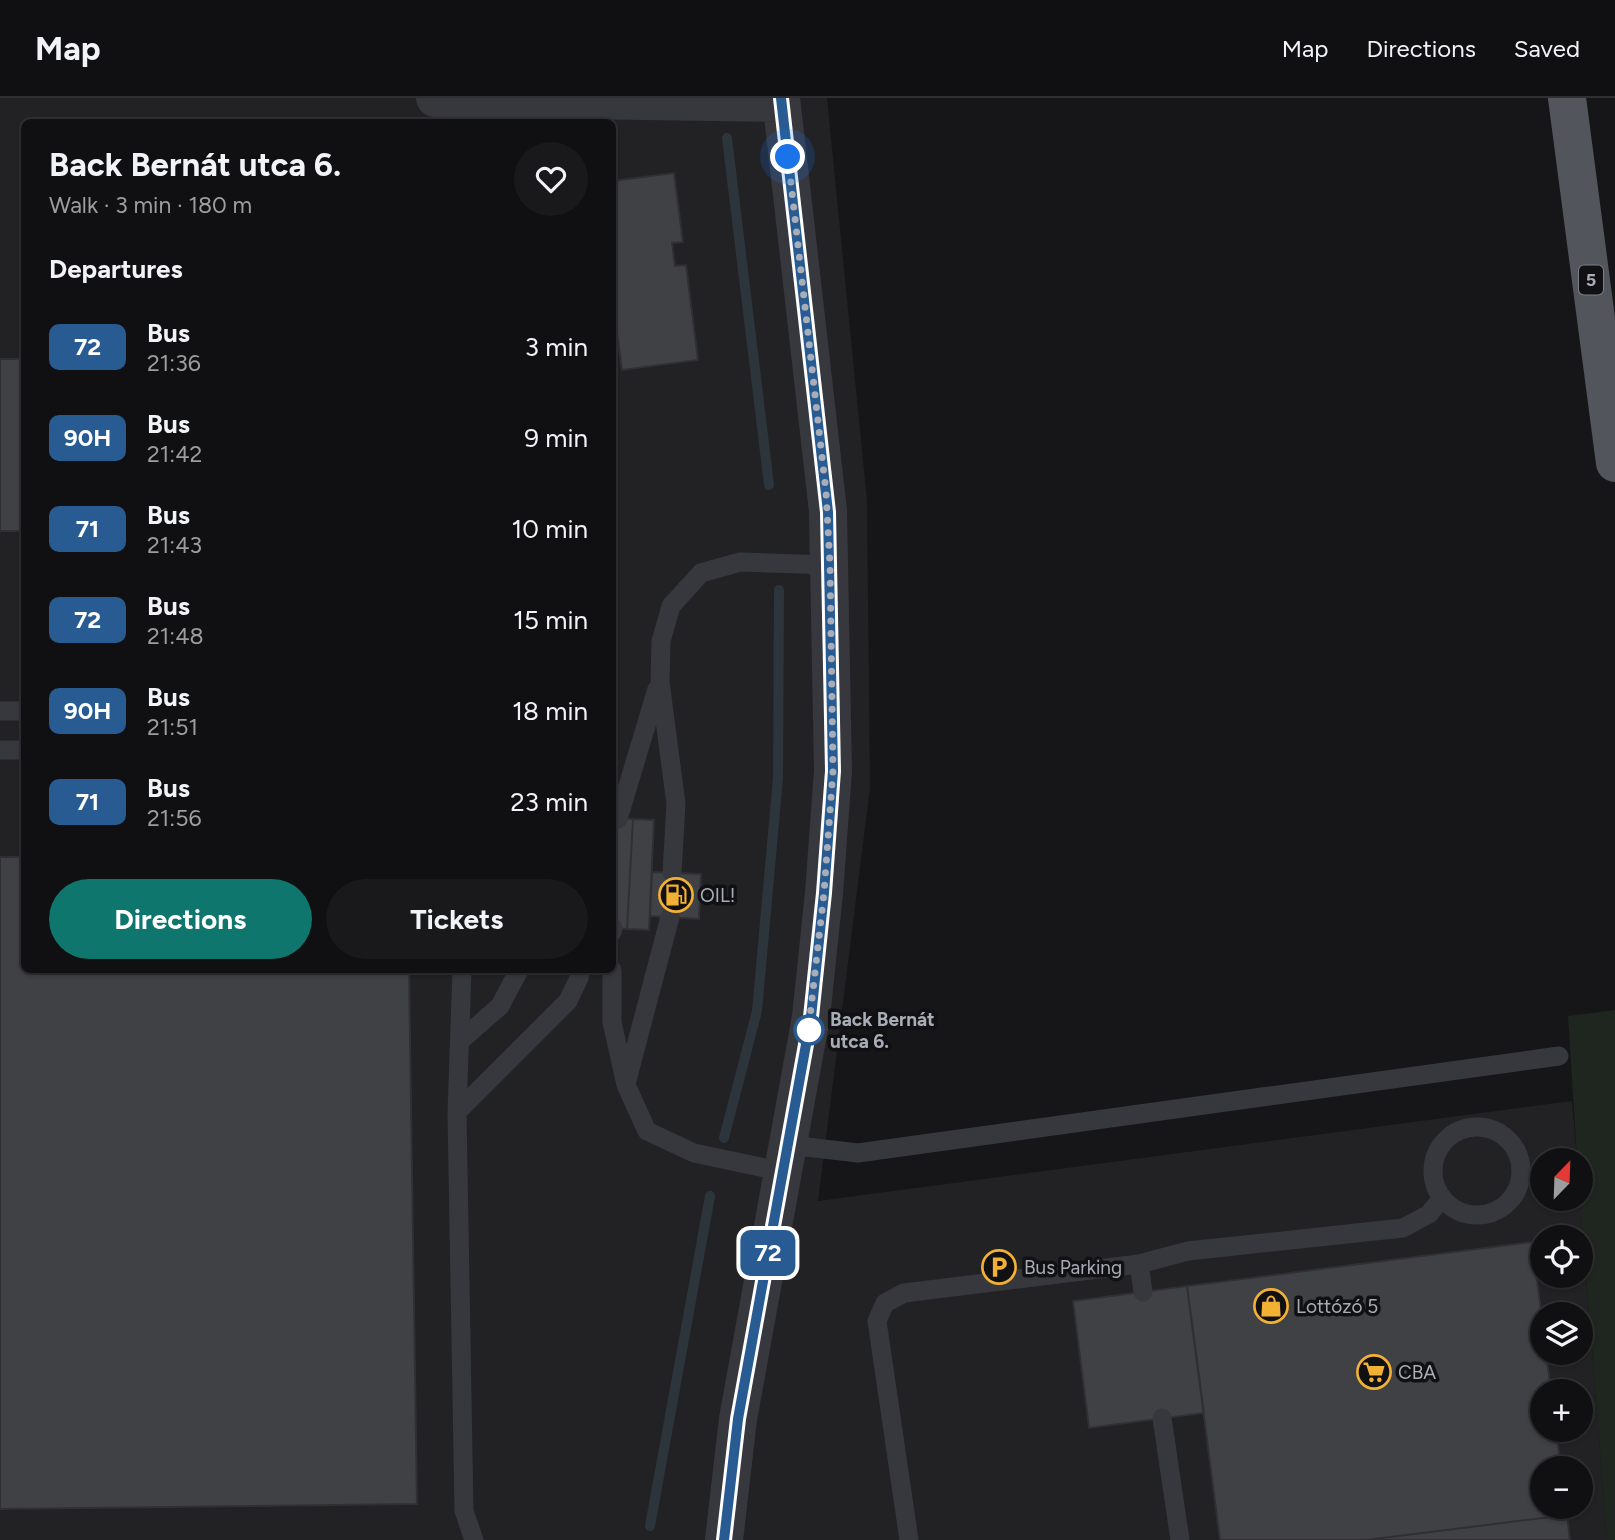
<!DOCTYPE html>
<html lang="en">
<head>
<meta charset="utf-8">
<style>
	body { margin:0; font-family:Figtree,sans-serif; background:#19191b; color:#f1f3f6; height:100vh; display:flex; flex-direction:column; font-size:26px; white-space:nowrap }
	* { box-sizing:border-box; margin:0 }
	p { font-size:23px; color:#9c9d9f }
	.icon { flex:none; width:38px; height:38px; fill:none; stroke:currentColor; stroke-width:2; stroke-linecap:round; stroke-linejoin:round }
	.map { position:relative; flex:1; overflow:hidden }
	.panel { position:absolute; left:21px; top:21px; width:595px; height:854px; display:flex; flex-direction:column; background:#101012; border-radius:10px; box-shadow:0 2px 5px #0004,0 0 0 2px #303032 }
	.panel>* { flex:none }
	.badge { padding:0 14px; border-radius:10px; font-size:24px; line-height:46px }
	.needle { width:46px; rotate:23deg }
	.tools { position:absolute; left:1530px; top:1050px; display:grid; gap:14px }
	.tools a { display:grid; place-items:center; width:63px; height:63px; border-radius:50%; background:#101012; box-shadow:0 2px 5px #0004,0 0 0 2px #303032; font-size:35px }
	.you { position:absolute; width:35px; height:35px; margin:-18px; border:5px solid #fff; border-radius:50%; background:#1a73e8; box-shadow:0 0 0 10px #1a73e833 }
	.map>.badge { position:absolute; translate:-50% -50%; box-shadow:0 0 0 4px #fff }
	h2 { padding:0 28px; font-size:26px; line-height:63px }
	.round { display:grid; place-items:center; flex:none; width:74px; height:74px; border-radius:37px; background:#19191b }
	.head { display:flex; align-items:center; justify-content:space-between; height:119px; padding:0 28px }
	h1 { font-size:33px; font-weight:700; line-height:52px }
	.button { display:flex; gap:14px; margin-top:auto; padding:14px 28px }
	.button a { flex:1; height:80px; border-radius:42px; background:#0f766e; color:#fff; font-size:28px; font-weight:700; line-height:80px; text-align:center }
	.button a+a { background:#19191b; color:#f1f3f6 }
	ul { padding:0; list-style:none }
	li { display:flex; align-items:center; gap:21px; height:91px; padding:0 28px }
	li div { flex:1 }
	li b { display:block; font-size:26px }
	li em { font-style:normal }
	li .badge { min-width:77px; font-weight:700; text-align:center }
	header { display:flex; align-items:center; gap:42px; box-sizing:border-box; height:98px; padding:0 35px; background:#101012; border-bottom:2px solid #303032 }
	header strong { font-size:33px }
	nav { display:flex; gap:38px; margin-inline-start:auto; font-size:24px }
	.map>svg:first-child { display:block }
	.built { fill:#222225; fill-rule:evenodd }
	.green { fill:#1e261f }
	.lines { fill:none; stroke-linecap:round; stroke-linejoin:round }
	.stream { stroke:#2c353c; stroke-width:10 }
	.building { fill:#404145; stroke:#303034; stroke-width:2 }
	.service { stroke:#37383d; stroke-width:19 }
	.minor { stroke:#37383d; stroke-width:38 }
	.primary { stroke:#53555c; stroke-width:38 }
	.line-casing { stroke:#fff; stroke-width:16 }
	.line { stroke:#275b91; stroke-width:10 }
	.walk { stroke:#a8adb8; stroke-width:7; stroke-dasharray:0 12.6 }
	.stop-dot { fill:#fff; stroke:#275b91; stroke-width:3.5 }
	.labels { text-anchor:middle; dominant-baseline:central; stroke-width:7; stroke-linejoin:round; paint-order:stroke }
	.shield { fill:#111113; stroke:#7b7e86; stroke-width:2 }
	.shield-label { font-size:18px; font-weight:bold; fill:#a8adb8 }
	.poi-label { font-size:19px; fill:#a8adb8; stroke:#111113; text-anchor:start }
	.stop-label { font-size:19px; font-weight:bold; fill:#a8adb8; stroke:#111113; text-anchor:start }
</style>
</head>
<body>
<header>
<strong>Map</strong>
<nav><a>Map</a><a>Directions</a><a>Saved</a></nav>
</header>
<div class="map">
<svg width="1615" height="1442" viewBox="0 0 1615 1442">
	<rect width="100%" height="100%" fill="#161618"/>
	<path class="built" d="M0 0H827L867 403 870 690 818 1103 1572 1003 1577 1062H1542V1101H1580L1607 1442H0ZM24 24H612V872H24ZM1542 1139H1580V1178H1542ZM1542 1216H1580V1255H1542ZM1542 1293H1580V1332H1542ZM1542 1370H1580V1409H1542Z"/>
	<path class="green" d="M1615 912V1442H1607L1580 1101V1062H1577L1568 918Z"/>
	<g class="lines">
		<path class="stream" d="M727 40 769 387
			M724 1040 757 913 778 680 779 492
			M650 1428 710 1098"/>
	</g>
	<path class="building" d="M674 75 683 144 672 145 675 168 686 167 698 262 622 272 612 199V83Z
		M24 112V228H22Z
		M0 261H24V433H0Z
		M612 720 633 721 627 831 613 830Z
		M633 721 654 722 649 832 627 831Z
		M0 759H24V872H409L417 1406 0 1411Z
		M652 774 701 776 699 821 650 818Z
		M1532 1144 1542 1220V1255H1546L1551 1293H1542V1332H1556L1561 1370H1542V1409H1566L1567 1417 1366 1442H1220L1187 1188Z
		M1187 1188 1204 1315 1089 1330 1073 1203Z
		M1567 1417 1570 1442H1366Z"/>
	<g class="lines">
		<path class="service" d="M0 613H24
			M0 652H24
			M618 721 657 591
			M672 775 676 706 660 584 661 543 671 508 701 475 740 464 830 467
			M612 834 613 830
			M462 872 457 1014 464 1413 474 1442
			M612 872V924L626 987 647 1033 694 1055 784 1074
			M460 943 500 908 519 872
			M627 982 670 819
			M457 1014 568 903 579 880 580 872
			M1433 1073a44 44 0 1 1 88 0a44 44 0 1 1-88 0Z
			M789 1047 858 1055 1559 958
			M1139 1166 1143 1194
			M1162 1320 1180 1442
			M909 1442 877 1223 885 1205 904 1195 1139 1166 1188 1153 1403 1130 1429 1116 1442 1100"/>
		<path class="minor" d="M435 0 781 5
			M724 1442 738 1321 811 919 824 795 833 673 828 413 781 0"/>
		<path class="primary" d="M1567 0 1615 365"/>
	</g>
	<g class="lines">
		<g class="line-casing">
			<path id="line" d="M724 1442 738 1321 811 919 824 795 833 673 828 414 781 0"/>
		</g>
		<use href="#line" class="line"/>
		<path class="walk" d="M788 59 826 394 830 467 833 673 824 795 807 945 809 932"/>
	</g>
	<defs>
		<g id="fuel-ring" transform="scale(1.75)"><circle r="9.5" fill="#111113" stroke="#f2b134" stroke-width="1.5"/><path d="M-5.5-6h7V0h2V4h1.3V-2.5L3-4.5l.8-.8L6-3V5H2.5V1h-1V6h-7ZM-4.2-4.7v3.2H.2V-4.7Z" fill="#f2b134"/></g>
		<g id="parking-ring" transform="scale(1.75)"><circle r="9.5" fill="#111113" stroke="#f2b134" stroke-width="1.5"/><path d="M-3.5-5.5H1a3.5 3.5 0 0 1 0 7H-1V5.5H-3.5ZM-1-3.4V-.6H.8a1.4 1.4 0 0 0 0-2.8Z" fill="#f2b134"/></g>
		<g id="shop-ring" transform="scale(1.75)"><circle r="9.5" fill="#111113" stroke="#f2b134" stroke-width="1.5"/><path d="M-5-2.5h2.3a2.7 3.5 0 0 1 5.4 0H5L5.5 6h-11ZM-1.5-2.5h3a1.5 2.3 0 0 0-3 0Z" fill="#f2b134"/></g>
		<g id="supermarket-ring" transform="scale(1.75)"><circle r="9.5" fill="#111113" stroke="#f2b134" stroke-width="1.5"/><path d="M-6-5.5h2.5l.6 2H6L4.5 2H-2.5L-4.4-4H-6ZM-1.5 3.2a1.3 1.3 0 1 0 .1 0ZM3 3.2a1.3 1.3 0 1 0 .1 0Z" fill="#f2b134"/></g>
	</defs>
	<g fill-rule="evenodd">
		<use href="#fuel-ring" x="676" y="797"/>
		<use href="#parking-ring" x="999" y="1169"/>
		<use href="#shop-ring" x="1271" y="1208"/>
		<use href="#supermarket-ring" x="1374" y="1274"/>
	</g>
	<circle class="stop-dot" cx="809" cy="932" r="14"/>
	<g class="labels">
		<rect class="shield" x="1579" y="167.5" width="24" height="29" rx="5"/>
		<g class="shield-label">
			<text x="1591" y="182">5</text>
		</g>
		<g class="poi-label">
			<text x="700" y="797">OIL!</text>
			<text x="1024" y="1169">Bus Parking</text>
			<text x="1296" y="1208">Lottózó 5</text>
			<text x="1398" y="1274">CBA</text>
		</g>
		<g class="stop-label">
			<text x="830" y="921">Back Bernát<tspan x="830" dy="22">utca 6.</tspan></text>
		</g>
	</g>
</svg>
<div class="tools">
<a><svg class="needle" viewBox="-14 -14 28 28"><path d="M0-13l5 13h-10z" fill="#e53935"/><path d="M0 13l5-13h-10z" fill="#9c9d9f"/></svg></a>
<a><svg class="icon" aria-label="locate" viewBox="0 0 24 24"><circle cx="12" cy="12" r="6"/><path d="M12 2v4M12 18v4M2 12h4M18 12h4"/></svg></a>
<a><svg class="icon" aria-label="layers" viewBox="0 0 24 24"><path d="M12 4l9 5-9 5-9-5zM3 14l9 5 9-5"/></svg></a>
<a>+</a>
<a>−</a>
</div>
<div class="you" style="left:788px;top:59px"></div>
<b class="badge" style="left:768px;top:1155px;background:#275b91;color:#fff">72</b>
<section class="panel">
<div class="head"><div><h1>Back Bernát utca 6.</h1><p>Walk · 3 min · 180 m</p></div><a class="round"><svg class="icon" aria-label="heart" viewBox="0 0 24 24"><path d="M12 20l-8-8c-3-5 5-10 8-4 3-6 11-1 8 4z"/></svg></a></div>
<h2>Departures</h2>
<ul>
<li><span class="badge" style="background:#275b91;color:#fff">72</span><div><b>Bus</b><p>21:36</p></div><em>3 min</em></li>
<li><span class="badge" style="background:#275b91;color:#fff">90H</span><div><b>Bus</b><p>21:42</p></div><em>9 min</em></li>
<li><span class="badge" style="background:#275b91;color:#fff">71</span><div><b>Bus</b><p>21:43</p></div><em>10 min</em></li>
<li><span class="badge" style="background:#275b91;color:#fff">72</span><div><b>Bus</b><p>21:48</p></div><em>15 min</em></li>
<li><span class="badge" style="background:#275b91;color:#fff">90H</span><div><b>Bus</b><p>21:51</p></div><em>18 min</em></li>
<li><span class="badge" style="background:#275b91;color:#fff">71</span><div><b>Bus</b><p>21:56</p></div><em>23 min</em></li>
</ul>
<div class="button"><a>Directions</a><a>Tickets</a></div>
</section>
</div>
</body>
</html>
